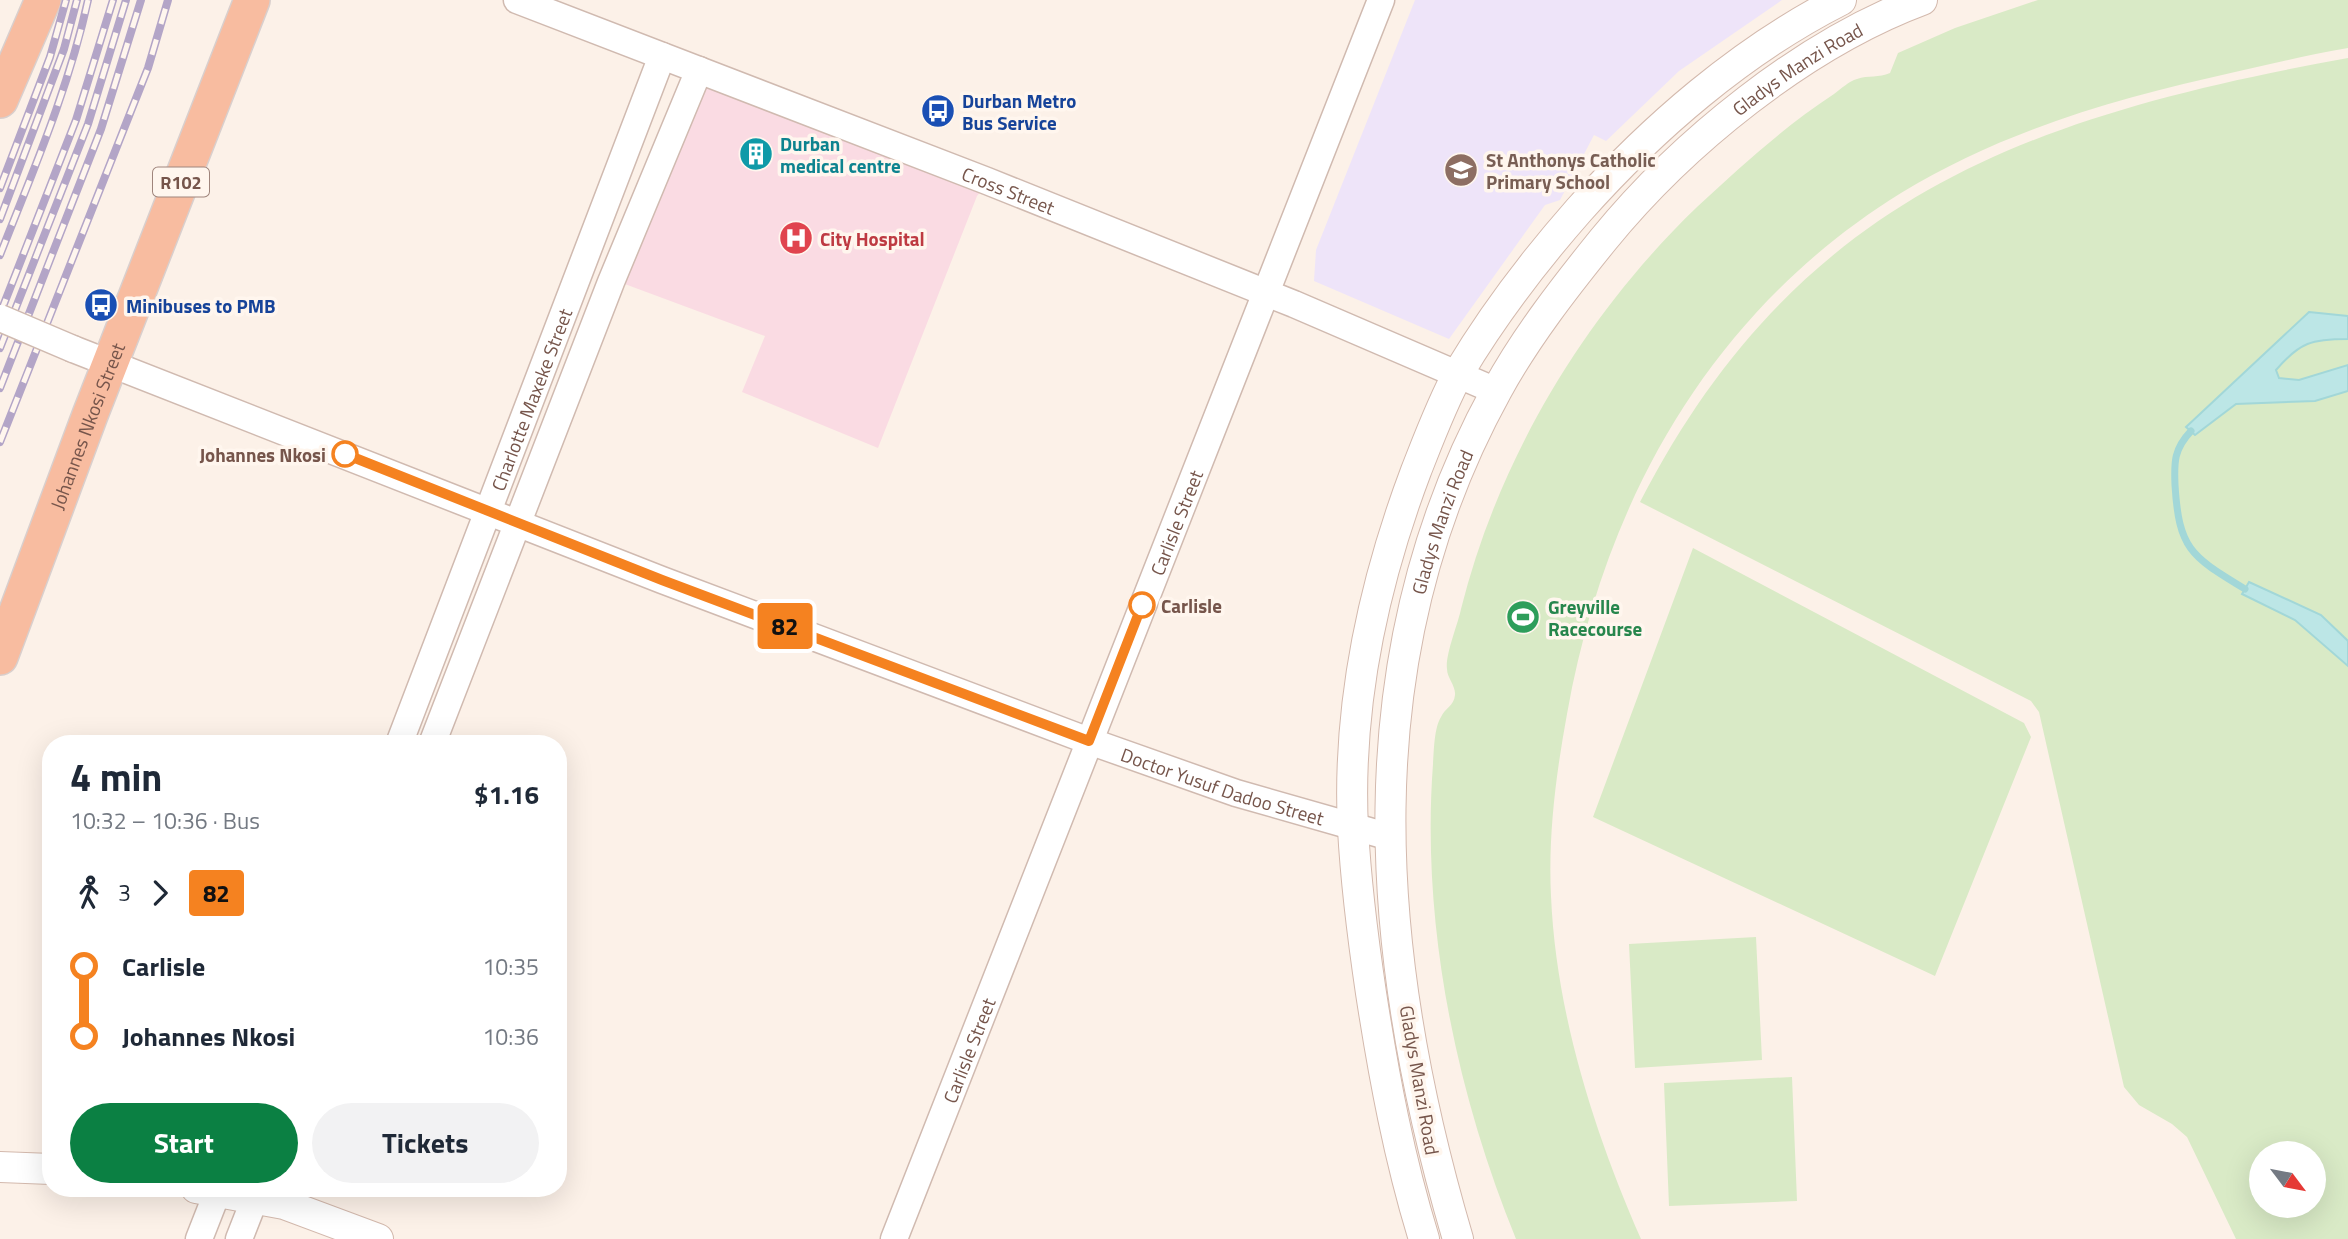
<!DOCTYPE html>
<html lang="en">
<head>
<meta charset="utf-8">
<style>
	body { margin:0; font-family:"Titillium Web",sans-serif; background:#f2f2f3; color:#1f2937; height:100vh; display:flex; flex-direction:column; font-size:26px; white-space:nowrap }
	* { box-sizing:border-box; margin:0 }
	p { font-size:23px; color:#747a83 }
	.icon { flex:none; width:38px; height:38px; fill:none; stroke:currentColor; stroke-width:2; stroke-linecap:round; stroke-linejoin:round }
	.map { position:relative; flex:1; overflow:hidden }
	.drawer { position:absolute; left:42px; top:735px; width:525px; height:462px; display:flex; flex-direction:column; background:#fff; border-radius:28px; box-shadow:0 7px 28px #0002 }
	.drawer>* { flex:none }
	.badge { padding:0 14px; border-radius:5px; font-size:24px; line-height:46px }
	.needle { width:46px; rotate:122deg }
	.buttons { position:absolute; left:2249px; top:1141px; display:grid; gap:14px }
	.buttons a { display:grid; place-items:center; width:77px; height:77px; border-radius:50%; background:#fff; box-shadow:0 7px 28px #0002; font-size:35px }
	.map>.badge { position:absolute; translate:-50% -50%; box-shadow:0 0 0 4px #fff }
	.legs { display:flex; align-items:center; gap:10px; height:77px; padding:0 28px; font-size:23px }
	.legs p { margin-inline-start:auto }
	.headline { display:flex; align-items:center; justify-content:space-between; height:119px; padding:0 28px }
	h1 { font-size:38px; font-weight:700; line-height:52px }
	.primary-button { display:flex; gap:14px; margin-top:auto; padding:14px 28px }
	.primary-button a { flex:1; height:80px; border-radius:42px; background:#0b8043; color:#fff; font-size:28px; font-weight:700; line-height:80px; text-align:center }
	.primary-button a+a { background:#f2f2f3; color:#1f2937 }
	ul { padding:0 28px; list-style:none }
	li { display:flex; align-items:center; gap:24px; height:70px; font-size:26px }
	li i { display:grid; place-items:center; width:10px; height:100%; margin:0 9px; background:currentColor }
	li i::after { content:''; width:18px; height:18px; margin:-9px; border:5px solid; border-radius:50%; background:#fff }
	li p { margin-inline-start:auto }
	li:first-child i { background:linear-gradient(#0000 50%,currentColor 0) }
	li:last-child i { background:linear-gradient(currentColor 50%,#0000 0) }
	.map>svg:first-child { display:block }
	.education { fill:#eee4f9 }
	.medical { fill:#fadbe3 }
	.green { fill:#d9eac6; fill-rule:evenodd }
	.water { fill:#bce6e6; stroke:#a2d7d8; stroke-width:2 }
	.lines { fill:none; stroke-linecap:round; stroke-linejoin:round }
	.stream { stroke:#a2d7d8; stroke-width:7 }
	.tertiary-casing { stroke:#d0bab0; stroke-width:29 }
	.secondary-casing { stroke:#d3b9ad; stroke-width:32 }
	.trunk-casing { stroke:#d9cfcd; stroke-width:38 }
	.tertiary { stroke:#fff; stroke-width:26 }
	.secondary { stroke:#fff; stroke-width:30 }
	.trunk { stroke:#f8bca0; stroke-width:35 }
	.rail-casing { stroke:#b3a5c7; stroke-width:8 }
	.rail { stroke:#fff6ee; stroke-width:5; stroke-dasharray:16; stroke-linecap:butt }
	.tertiary-bridge-casing { stroke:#d0bab0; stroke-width:29; stroke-linecap:butt }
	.tertiary-bridge { stroke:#fff; stroke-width:26 }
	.line-1-casing { stroke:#fff; stroke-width:16 }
	.line-1 { stroke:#f58220; stroke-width:10 }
	.stop-1-dot { fill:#fff; stroke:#f58220; stroke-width:3.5 }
	.labels { text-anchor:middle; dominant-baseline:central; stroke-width:7; stroke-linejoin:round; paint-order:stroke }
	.shield { fill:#fff6ee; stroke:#9f857c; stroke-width:2 }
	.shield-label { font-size:18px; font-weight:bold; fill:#76554b }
	.street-label { font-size:19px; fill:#76554b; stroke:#fff6ee }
	.transit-label { font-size:19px; font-weight:bold; fill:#164399; stroke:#fff6ee; text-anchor:start }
	.culture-label { font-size:19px; font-weight:bold; fill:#0d838f; stroke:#fff6ee; text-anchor:start }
	.education-label { font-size:19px; font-weight:bold; fill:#785e54; stroke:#fff6ee; text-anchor:start }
	.health-label { font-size:19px; font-weight:bold; fill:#be3a42; stroke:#fff6ee; text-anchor:start }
	.stop-label { font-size:19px; font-weight:bold; fill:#76554b; stroke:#fff6ee; text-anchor:end }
	.leisure-label { font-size:19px; font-weight:bold; fill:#27864d; stroke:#fff6ee; text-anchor:start }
</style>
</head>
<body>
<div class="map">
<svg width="2348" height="1239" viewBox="0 0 2348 1239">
	<rect width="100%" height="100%" fill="#fcf1e8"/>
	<path class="education" d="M1415 0H1782L1679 71 1606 141 1594 135 1560 200 1545 205 1449 339 1314 281 1316 250Z"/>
	<path class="medical" d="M702 68 990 180 977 196 878 448 742 392 765 336 614 280Z"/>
	<path class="green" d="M2038 0H2348V48C2310 54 2272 64 2235 72 2118 98 2004 130 1901 193 1712 310 1605 499 1567 714 1556 774 1548 835 1551 896 1556 1013 1594 1132 1641 1239H1516C1456 1092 1421 924 1433 764 1434 751 1434 728 1441 717 1445 708 1454 706 1455 695 1456 686 1447 678 1447 669 1445 655 1458 624 1461 609 1499 457 1585 315 1697 207 1740 167 1785 126 1834 94 1841 89 1849 81 1857 79 1868 75 1879 78 1890 73L1898 53 1955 28Z
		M2348 58V1239H2236L2187 1137 2172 1124 2139 1105 2124 1087 2039 712 2031 701 1640 502C1797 197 2028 116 2348 58ZM2261 1153H2314V1206H2261Z
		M1693 548 2024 723 2031 737 1935 976 1593 817Z
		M1756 937 1762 1060 1635 1068 1629 944Z
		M1792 1077 1797 1201 1669 1206 1664 1083Z"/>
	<path class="water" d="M2309 312 2348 316V339C2312 339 2300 342 2276 370L2279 378 2299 380 2348 365V391L2315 401 2236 404 2195 435 2186 427Z
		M2249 582 2321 615 2348 641V666L2295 620 2242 594Z"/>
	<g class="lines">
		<path class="stream" d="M2191 431C2174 449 2174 462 2175 485 2179 550 2191 556 2245 589"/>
		<g class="tertiary-casing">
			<g id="tertiary">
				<path id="s1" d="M517 0 987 181 1294 304 1496 391"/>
				<path id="s2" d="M73 349 662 580 1089 741 1236 793 1390 837"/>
				<path id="s3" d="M399 744 662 56"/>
				<path d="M432 744 611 282 699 70"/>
				<path d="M199 1239 219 1188"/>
				<path d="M239 1239 259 1188"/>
				<path id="s4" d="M894 1239 1381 0"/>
			</g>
		</g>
		<g class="secondary-casing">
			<g id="secondary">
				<path d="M0 1167 51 1169"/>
				<path d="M196 1188 284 1204 378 1239"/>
				<path d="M1424 1239C1399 1158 1384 1077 1371 993 1363 939 1356 884 1353 829 1347 707 1373 585 1416 471 1429 438 1442 403 1459 372 1493 315 1535 260 1579 210 1652 128 1742 50 1841 0"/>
				<path id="s5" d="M1458 1239C1374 955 1349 658 1497 390 1526 337 1565 287 1603 240 1682 143 1804 44 1922 0"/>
			</g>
		</g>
		<g class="trunk-casing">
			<g id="trunk">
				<path d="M0 100 43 0"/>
				<path id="s6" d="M0 657 90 415 252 0"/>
			</g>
		</g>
		<use href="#tertiary" class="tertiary"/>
		<use href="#secondary" class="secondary"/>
		<use href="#trunk" class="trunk"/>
		<g class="rail-casing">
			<path id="rail" d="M0 188 50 57 66 0
				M0 219 64 49 77 0
				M0 255C33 171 69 88 88 0
				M0 314 76 120 113 0
				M0 348 88 124 126 0
				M0 388 101 129 141 0
				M0 442 148 68 168 0"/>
		</g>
		<use href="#rail" class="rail"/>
		<g class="tertiary-bridge-casing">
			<path id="tertiary-bridge" d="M0 318 73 349"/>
		</g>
		<use href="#tertiary-bridge" class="tertiary-bridge"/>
	</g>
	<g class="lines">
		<g class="line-1-casing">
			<path id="line-1" d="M345 454 662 580 1089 741 1142 605"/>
		</g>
		<use href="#line-1" class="line-1"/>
	</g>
	<defs>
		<g id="bus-disc" transform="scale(1.75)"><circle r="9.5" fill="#1a4fb4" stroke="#fff6ee"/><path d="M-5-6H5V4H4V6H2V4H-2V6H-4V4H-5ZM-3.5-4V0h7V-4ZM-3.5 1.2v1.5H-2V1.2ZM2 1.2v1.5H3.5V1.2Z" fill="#fff"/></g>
		<g id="building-disc" transform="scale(1.75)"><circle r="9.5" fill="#0f9aa8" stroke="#fff6ee"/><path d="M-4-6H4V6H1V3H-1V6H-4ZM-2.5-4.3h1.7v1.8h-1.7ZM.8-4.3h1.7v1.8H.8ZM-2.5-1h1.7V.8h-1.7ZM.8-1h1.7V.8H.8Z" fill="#fff"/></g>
		<g id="school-disc" transform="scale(1.75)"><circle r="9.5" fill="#8d6e63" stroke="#fff6ee"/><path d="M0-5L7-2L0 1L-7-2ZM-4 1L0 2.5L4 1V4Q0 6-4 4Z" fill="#fff"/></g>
		<g id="hospital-disc" transform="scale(1.75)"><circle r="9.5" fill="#e0444e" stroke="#fff6ee"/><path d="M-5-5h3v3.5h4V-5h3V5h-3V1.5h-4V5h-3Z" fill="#fff"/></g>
		<g id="stadium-disc" transform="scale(1.75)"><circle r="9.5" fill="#2e9e5b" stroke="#fff6ee"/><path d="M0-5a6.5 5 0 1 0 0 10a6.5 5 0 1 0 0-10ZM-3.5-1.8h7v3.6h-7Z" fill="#fff"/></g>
	</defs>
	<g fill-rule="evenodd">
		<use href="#bus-disc" x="938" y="111"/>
		<use href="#building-disc" x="756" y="154"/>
		<use href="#school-disc" x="1461" y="170"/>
		<use href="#hospital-disc" x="796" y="238"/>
		<use href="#bus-disc" x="101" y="305"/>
		<use href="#stadium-disc" x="1523" y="617"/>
	</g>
	<g class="stop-1-dot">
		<circle cx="345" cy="454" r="12"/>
		<circle cx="1142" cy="605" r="12"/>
	</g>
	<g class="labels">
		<rect class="shield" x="153" y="167.5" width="56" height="29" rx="5"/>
		<g class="shield-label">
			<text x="181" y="182">R102</text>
		</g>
		<g class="street-label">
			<text stroke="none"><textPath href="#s5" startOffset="1318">Gladys Manzi Road</textPath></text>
			<text stroke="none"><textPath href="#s1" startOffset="527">Cross Street</textPath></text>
			<text stroke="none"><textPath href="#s3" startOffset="369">Charlotte Maxeke Street</textPath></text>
			<text stroke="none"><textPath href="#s6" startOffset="247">Johannes Nkosi Street</textPath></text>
			<text stroke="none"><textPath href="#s4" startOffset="770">Carlisle Street</textPath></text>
			<text stroke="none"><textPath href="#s5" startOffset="730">Gladys Manzi Road</textPath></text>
			<text stroke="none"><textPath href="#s2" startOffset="1230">Doctor Yusuf Dadoo Street</textPath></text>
			<text stroke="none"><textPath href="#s4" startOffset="203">Carlisle Street</textPath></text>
			<text transform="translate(1420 1080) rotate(80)">Gladys Manzi Road</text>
		</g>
		<g class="transit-label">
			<text x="962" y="100">Durban Metro<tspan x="962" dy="22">Bus Service</tspan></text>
			<text x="126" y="305">Minibuses to PMB</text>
		</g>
		<g class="culture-label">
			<text x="780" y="143">Durban<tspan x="780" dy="22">medical centre</tspan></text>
		</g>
		<g class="education-label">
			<text x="1486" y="159">St Anthonys Catholic<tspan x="1486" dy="22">Primary School</tspan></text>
		</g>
		<g class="health-label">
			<text x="820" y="238">City Hospital</text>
		</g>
		<g class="stop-label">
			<text x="326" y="454">Johannes Nkosi</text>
			<text x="1161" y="605" text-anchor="start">Carlisle</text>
		</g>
		<g class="leisure-label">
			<text x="1548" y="606">Greyville<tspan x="1548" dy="22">Racecourse</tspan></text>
		</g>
	</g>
</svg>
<div class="buttons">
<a><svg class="needle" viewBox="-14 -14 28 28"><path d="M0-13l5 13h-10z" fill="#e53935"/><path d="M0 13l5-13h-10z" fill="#747a83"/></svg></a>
</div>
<b class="badge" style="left:785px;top:626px;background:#f58220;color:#111">82</b>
<section class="drawer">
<div class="headline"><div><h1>4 min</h1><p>10:32 – 10:36 · Bus</p></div><b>$1.16</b></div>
<div class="legs"><svg class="icon" aria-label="walk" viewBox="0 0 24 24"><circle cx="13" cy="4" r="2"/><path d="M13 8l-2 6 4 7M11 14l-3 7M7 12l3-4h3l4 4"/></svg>3<svg class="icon" aria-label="forward" viewBox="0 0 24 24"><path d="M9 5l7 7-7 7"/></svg><b class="badge" style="background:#f58220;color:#111">82</b></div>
<ul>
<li><i style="color:#f58220"></i><b>Carlisle</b><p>10:35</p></li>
<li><i style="color:#f58220"></i><b>Johannes Nkosi</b><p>10:36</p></li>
</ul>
<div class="primary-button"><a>Start</a><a>Tickets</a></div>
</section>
</div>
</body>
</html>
